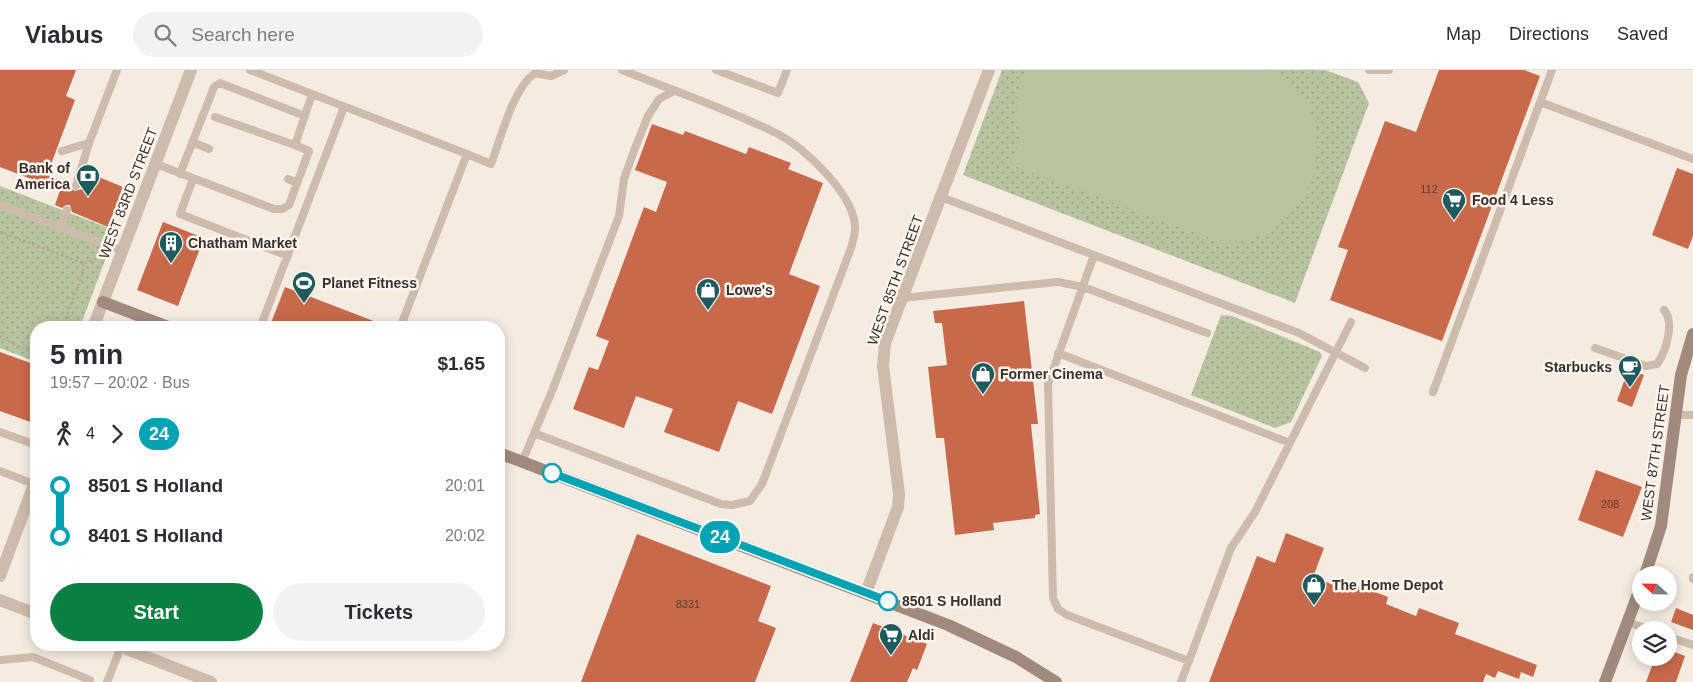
<!DOCTYPE html>
<html lang="en">
<head>
<meta charset="utf-8">
<style>
	body { margin:0; font-family:Arial,sans-serif; background:#f2f2f3; color:#2b2b33; height:100vh; display:flex; flex-direction:column; font-size:19px; white-space:nowrap }
	* { box-sizing:border-box; margin:0 }
	p { font-size:16px; color:#7c7c81 }
	.icon { flex:none; width:28px; height:28px; fill:none; stroke:currentColor; stroke-width:2; stroke-linecap:round; stroke-linejoin:round }
	.map { position:relative; flex:1; overflow:hidden }
	.details { position:absolute; left:30px; top:251px; width:475px; height:330px; display:flex; flex-direction:column; background:#fff; border-radius:20px; box-shadow:0 2px 12px #0003 }
	.details>* { flex:none }
	.badge { padding:0 10px; border-radius:16px; font-size:18px; line-height:32px }
	.needle { width:32px; rotate:292deg }
	.controls { position:absolute; left:1632px; top:496px; display:grid; gap:10px }
	.controls a { display:grid; place-items:center; width:45px; height:45px; border-radius:50%; background:#fff; box-shadow:0 2px 12px #0003; font-size:25px }
	.map>.badge { position:absolute; translate:-50% -50%; box-shadow:0 0 0 2px #fff }
	.legs { display:flex; align-items:center; gap:8px; height:55px; padding:0 20px; font-size:16px }
	.legs p { margin-inline-start:auto }
	.head { display:flex; align-items:center; justify-content:space-between; height:85px; padding:0 20px }
	h1 { font-size:28px; font-weight:700; line-height:38px }
	.primary-button { display:flex; gap:10px; margin-top:auto; padding:10px 20px }
	.primary-button a { flex:1; height:58px; border-radius:30px; background:#0b8043; color:#fff; font-size:20px; font-weight:700; line-height:58px; text-align:center }
	.primary-button a+a { background:#f2f2f3; color:#2b2b33 }
	ul { padding:0 20px; list-style:none }
	li { display:flex; align-items:center; gap:18px; height:50px; font-size:19px }
	li i { display:grid; place-items:center; width:8px; height:100%; margin:0 6px; background:currentColor }
	li i::after { content:''; width:12px; height:12px; margin:-6px; border:4px solid; border-radius:50%; background:#fff }
	li p { margin-inline-start:auto }
	li:first-child i { background:linear-gradient(#0000 50%,currentColor 0) }
	li:last-child i { background:linear-gradient(currentColor 50%,#0000 0) }
	header { display:flex; align-items:center; gap:30px; box-sizing:border-box; height:70px; padding:0 25px; background:#fff; border-bottom:1px solid #e1e1e2 }
	header strong { font-size:24px }
	nav { display:flex; gap:28px; margin-inline-start:auto; font-size:18px }
	.search { width:350px; height:45px; background:#f2f2f3; display:flex; align-items:center; gap:12px; box-sizing:border-box; padding:0 18px; border-radius:28px; color:#7c7c81; font-size:19px }
	.map>svg:first-child { display:block }
	.grass { fill:url(#grass-dots) }
	.garden { fill:#b8c4a0 }
	.building { fill:#c8694b }
	.lines { fill:none; stroke-linecap:round; stroke-linejoin:round }
	.path { stroke:#b9a596; stroke-width:2.5; stroke-dasharray:2.5 2.5; stroke-linecap:butt }
	.service { stroke:#cdbbac; stroke-width:8 }
	.minor { stroke:#cdbbac; stroke-width:12 }
	.tertiary { stroke:#cdbbac; stroke-width:12 }
	.secondary { stroke:#a18a7d; stroke-width:12 }
	.line-1-casing { stroke:#fff; stroke-width:11 }
	.line-1 { stroke:#00a3b4; stroke-width:8 }
	.stop-1-dot { fill:#fff; stroke:#00a3b4; stroke-width:2.5 }
	.labels { text-anchor:middle; dominant-baseline:central; stroke-width:5; stroke-linejoin:round; paint-order:stroke }
	.number-label { font-size:11px; fill:#5e3e33 }
	.poi-label { font-size:14px; font-weight:bold; fill:#3b302b; stroke:#fbf5ee; text-anchor:start }
	.street-label { font-size:14px; fill:#3b302b; stroke:#fbf5ee }
	.stop-label { font-size:14px; font-weight:bold; fill:#3b302b; stroke:#fbf5ee; text-anchor:start }
</style>
</head>
<body>
<header>
<strong>Viabus</strong>
<div class="search"><svg class="icon" aria-label="search" viewBox="0 0 24 24"><circle cx="10" cy="10" r="6"/><path d="M15 15l6 6"/></svg>Search here</div>
<nav><a>Map</a><a>Directions</a><a>Saved</a></nav>
</header>
<div class="map">
<svg width="1693" height="612" viewBox="0 0 1693 612">
	<defs>
		<pattern id="grass-dots" width="8" height="8" patternUnits="userSpaceOnUse" patternTransform="scale(1.25)"><rect width="8" height="8" fill="#b8c4a0"/><path d="M2 2h.1M6 6h.1" fill="none" stroke="#97a083" stroke-width="1.8" stroke-linecap="round"/></pattern>
	</defs>
	<rect width="100%" height="100%" fill="#f4ebe1"/>
	<path class="grass" d="M1002 0H1325L1358 12 1369 33 1295 233 963 105Z
		M0 116 116 161 80 257 36 258V292L0 278Z
		M1221 245 1232 246 1320 282 1322 286 1291 352 1275 358 1191 325Z"/>
	<path class="garden" d="M1025 0H1269C1351 36 1321 163 1237 171L1234 177 1011 95 1020 68 1016 49 1017 31Z"/>
	<path class="building" d="M0 0H76L66 26 75 30 47 105 71 114 72 119 75 121 82 119 89 103 123 117 108 157 72 142 70 135H66L62 138 55 135 60 120 0 97Z
		M1439 0H1524L1540 6 1442 271 1330 230 1348 180 1338 177 1385 51 1416 62Z
		M652 54 683 65 685 61 746 84 749 77 791 93 788 99 823 113 789 204 820 216 772 344 738 331 719 382 664 362 673 339 636 326 624 358 573 339 589 297 598 300 609 271 596 266 644 137 656 142 667 112 635 100Z
		M1677 98 1693 104V166L1688 179 1652 165Z
		M163 152 204 168 178 236 137 220Z
		M285 217 389 257 388 258H269Z
		M1024 231 1038 354H1031L1040 444 1035 445V448L993 453 994 460 955 465 944 368H936L928 297 947 295 942 253H935L933 241Z
		M0 282 36 295V354L0 341Z
		M1628 300 1644 305 1632 337 1617 331Z
		M1596 400 1642 417 1623 467 1578 450Z
		M1286 463 1324 478 1313 507 1339 517 1342 509 1388 527 1386 534 1416 546 1419 538 1459 553 1455 564 1537 595 1533 607 1521 602 1519 609 1498 601 1495 608 1486 604 1483 612H1209L1257 486 1275 493Z
		M637 464 771 516 758 551 776 558 755 612H581Z
		M1676 538 1693 545V560L1671 552Z
		M873 553 927 574 917 600 913 598 907 612H850Z
		M1669 580 1685 586 1676 612H1646L1655 588H1669Z"/>
	<g class="lines">
		<path class="path" d="M0 162 83 193 103 187
			M62 258 83 203V193
			M0 266 15 275 36 283"/>
		<path class="service" d="M250 0 467 84
			M716 0 778 23 787 0
			M1369 0H1389
			M1540 32 1693 89
			M215 47 295 75
			M192 72 209 79
			M62 81 89 73
			M156 94 274 139H282L289 135 309 81 295 75 312 24
			M180 104 214 17 220 13 305 46
			M193 109 180 144 288 186
			M288 109 297 113
			M76 116 89 73 117 0
			M941 127 1299 263 1365 298
			M0 135 123 181
			M60 157 67 140
			M1094 185 1048 314 1053 528 1058 539 1067 545 1189 591
			M902 228 1058 212 1083 217 1207 263
			M260 258 344 37
			M400 258 467 84 491 94C501 68 513 18 535 3L551 6 564 0
			M1595 278 1646 296 1657 294C1666 282 1675 252 1664 240
			M1058 283 1290 373
			M1433 322 1552 0
			M1675 345H1693
			M0 362 36 375
			M534 363 721 434 732 435 750 431 762 414 851 178C853 171 856 162 855 155 852 123 806 79 778 64 730 40 672 20 622 0
			M522 392 552 321 619 146 624 109 635 78 648 46 659 29 674 21
			M0 401 34 414
			M1693 507V509
			M1628 552 1650 560
			M1669 567 1693 575
			M0 590 33 587 90 610
			M107 612 121 577
			M1181 612 1231 478 1255 442 1351 252"/>
		<path class="minor" d="M866 523 898 437 899 424 883 296 885 273 989 0
			M0 530 36 544
			M116 575 211 612"/>
		<path class="tertiary" d="M93 258 191 0
			M0 506 36 409"/>
		<path class="secondary" d="M103 232 171 258
			M499 383 948 555 1016 587 1056 612
			M1645 505 1661 456 1681 305 1693 264
			M1605 612 1641 516"/>
	</g>
	<g class="lines">
		<g class="line-1-casing">
			<path id="line-1" d="M552 403 888 531"/>
		</g>
		<use href="#line-1" class="line-1"/>
	</g>
	<defs>
		<g id="bank-pin" transform="scale(1.25)"><path d="M0 17L-7.5 6A9.5 9.5 0 1 1 7.5 6Z" fill="#1f5a5e" stroke="#fbf5ee"/><path d="M-6-4H6V4H-6ZM0-2.3a2.3 2.3 0 1 0 0 4.6a2.3 2.3 0 1 0 0-4.6Z" fill="#fff"/></g>
		<g id="supermarket-pin" transform="scale(1.25)"><path d="M0 17L-7.5 6A9.5 9.5 0 1 1 7.5 6Z" fill="#1f5a5e" stroke="#fbf5ee"/><path d="M-6-5.5h2.5l.6 2H6L4.5 2H-2.5L-4.4-4H-6ZM-1.5 3.2a1.3 1.3 0 1 0 .1 0ZM3 3.2a1.3 1.3 0 1 0 .1 0Z" fill="#fff"/></g>
		<g id="building-pin" transform="scale(1.25)"><path d="M0 17L-7.5 6A9.5 9.5 0 1 1 7.5 6Z" fill="#1f5a5e" stroke="#fbf5ee"/><path d="M-4-6H4V6H1V3H-1V6H-4ZM-2.5-4.3h1.7v1.8h-1.7ZM.8-4.3h1.7v1.8H.8ZM-2.5-1h1.7V.8h-1.7ZM.8-1h1.7V.8H.8Z" fill="#fff"/></g>
		<g id="stadium-pin" transform="scale(1.25)"><path d="M0 17L-7.5 6A9.5 9.5 0 1 1 7.5 6Z" fill="#1f5a5e" stroke="#fbf5ee"/><path d="M0-5a6.5 5 0 1 0 0 10a6.5 5 0 1 0 0-10ZM-3.5-1.8h7v3.6h-7Z" fill="#fff"/></g>
		<g id="shop-pin" transform="scale(1.25)"><path d="M0 17L-7.5 6A9.5 9.5 0 1 1 7.5 6Z" fill="#1f5a5e" stroke="#fbf5ee"/><path d="M-5-2.5h2.3a2.7 3.5 0 0 1 5.4 0H5L5.5 6h-11ZM-1.5-2.5h3a1.5 2.3 0 0 0-3 0Z" fill="#fff"/></g>
		<g id="cafe-pin" transform="scale(1.25)"><path d="M0 17L-7.5 6A9.5 9.5 0 1 1 7.5 6Z" fill="#1f5a5e" stroke="#fbf5ee"/><path d="M-5.5-4.5H6V0H3Q3 3.5 0 3.5H-2.5Q-5.5 3.5-5.5 0ZM3-3.2v2h1.7v-2ZM-6 4.5H4V6H-6Z" fill="#fff"/></g>
	</defs>
	<g fill-rule="evenodd">
		<use href="#bank-pin" x="88" y="106"/>
		<use href="#supermarket-pin" x="1454" y="130"/>
		<use href="#building-pin" x="171" y="173"/>
		<use href="#stadium-pin" x="304" y="213"/>
		<use href="#shop-pin" x="708" y="220"/>
		<use href="#cafe-pin" x="1630" y="297"/>
		<use href="#shop-pin" x="983" y="304"/>
		<use href="#shop-pin" x="1314" y="515"/>
		<use href="#supermarket-pin" x="891" y="565"/>
	</g>
	<g class="stop-1-dot">
		<circle cx="552" cy="403" r="9"/>
		<circle cx="888" cy="531" r="9"/>
	</g>
	<g class="labels">
		<g class="number-label">
			<text x="1429" y="119">112</text>
			<text x="1610" y="434">208</text>
			<text x="688" y="534">8331</text>
		</g>
		<g class="poi-label">
			<text x="70" y="98" text-anchor="end">Bank of<tspan x="70" dy="16">America</tspan></text>
			<text x="1472" y="130">Food 4 Less</text>
			<text x="188" y="173">Chatham Market</text>
			<text x="322" y="213">Planet Fitness</text>
			<text x="726" y="220">Lowe's</text>
			<text x="1612" y="297" text-anchor="end">Starbucks</text>
			<text x="1000" y="304">Former Cinema</text>
			<text x="1332" y="515">The Home Depot</text>
			<text x="908" y="565">Aldi</text>
		</g>
		<g class="street-label">
			<text transform="translate(128 123) rotate(-69)">WEST 83RD STREET</text>
			<text transform="translate(895 210) rotate(-70)">WEST 85TH STREET</text>
			<text transform="translate(1655 383) rotate(-82)">WEST 87TH STREET</text>
		</g>
		<g class="stop-label">
			<text x="902" y="531">8501 S Holland</text>
		</g>
	</g>
</svg>
<div class="controls">
<a><svg class="needle" viewBox="-14 -14 28 28"><path d="M0-13l5 13h-10z" fill="#e53935"/><path d="M0 13l5-13h-10z" fill="#7c7c81"/></svg></a>
<a><svg class="icon" aria-label="layers" viewBox="0 0 24 24"><path d="M12 4l9 5-9 5-9-5zM3 14l9 5 9-5"/></svg></a>
</div>
<b class="badge" style="left:720px;top:467px;background:#00a3b4;color:#fff">24</b>
<section class="details">
<div class="head"><div><h1>5 min</h1><p>19:57 – 20:02 · Bus</p></div><b>$1.65</b></div>
<div class="legs"><svg class="icon" aria-label="walk" viewBox="0 0 24 24"><circle cx="13" cy="4" r="2"/><path d="M13 8l-2 6 4 7M11 14l-3 7M7 12l3-4h3l4 4"/></svg>4<svg class="icon" aria-label="forward" viewBox="0 0 24 24"><path d="M9 5l7 7-7 7"/></svg><b class="badge" style="background:#00a3b4;color:#fff">24</b></div>
<ul>
<li><i style="color:#00a3b4"></i><b>8501 S Holland</b><p>20:01</p></li>
<li><i style="color:#00a3b4"></i><b>8401 S Holland</b><p>20:02</p></li>
</ul>
<div class="primary-button"><a>Start</a><a>Tickets</a></div>
</section>
</div>
</body>
</html>
